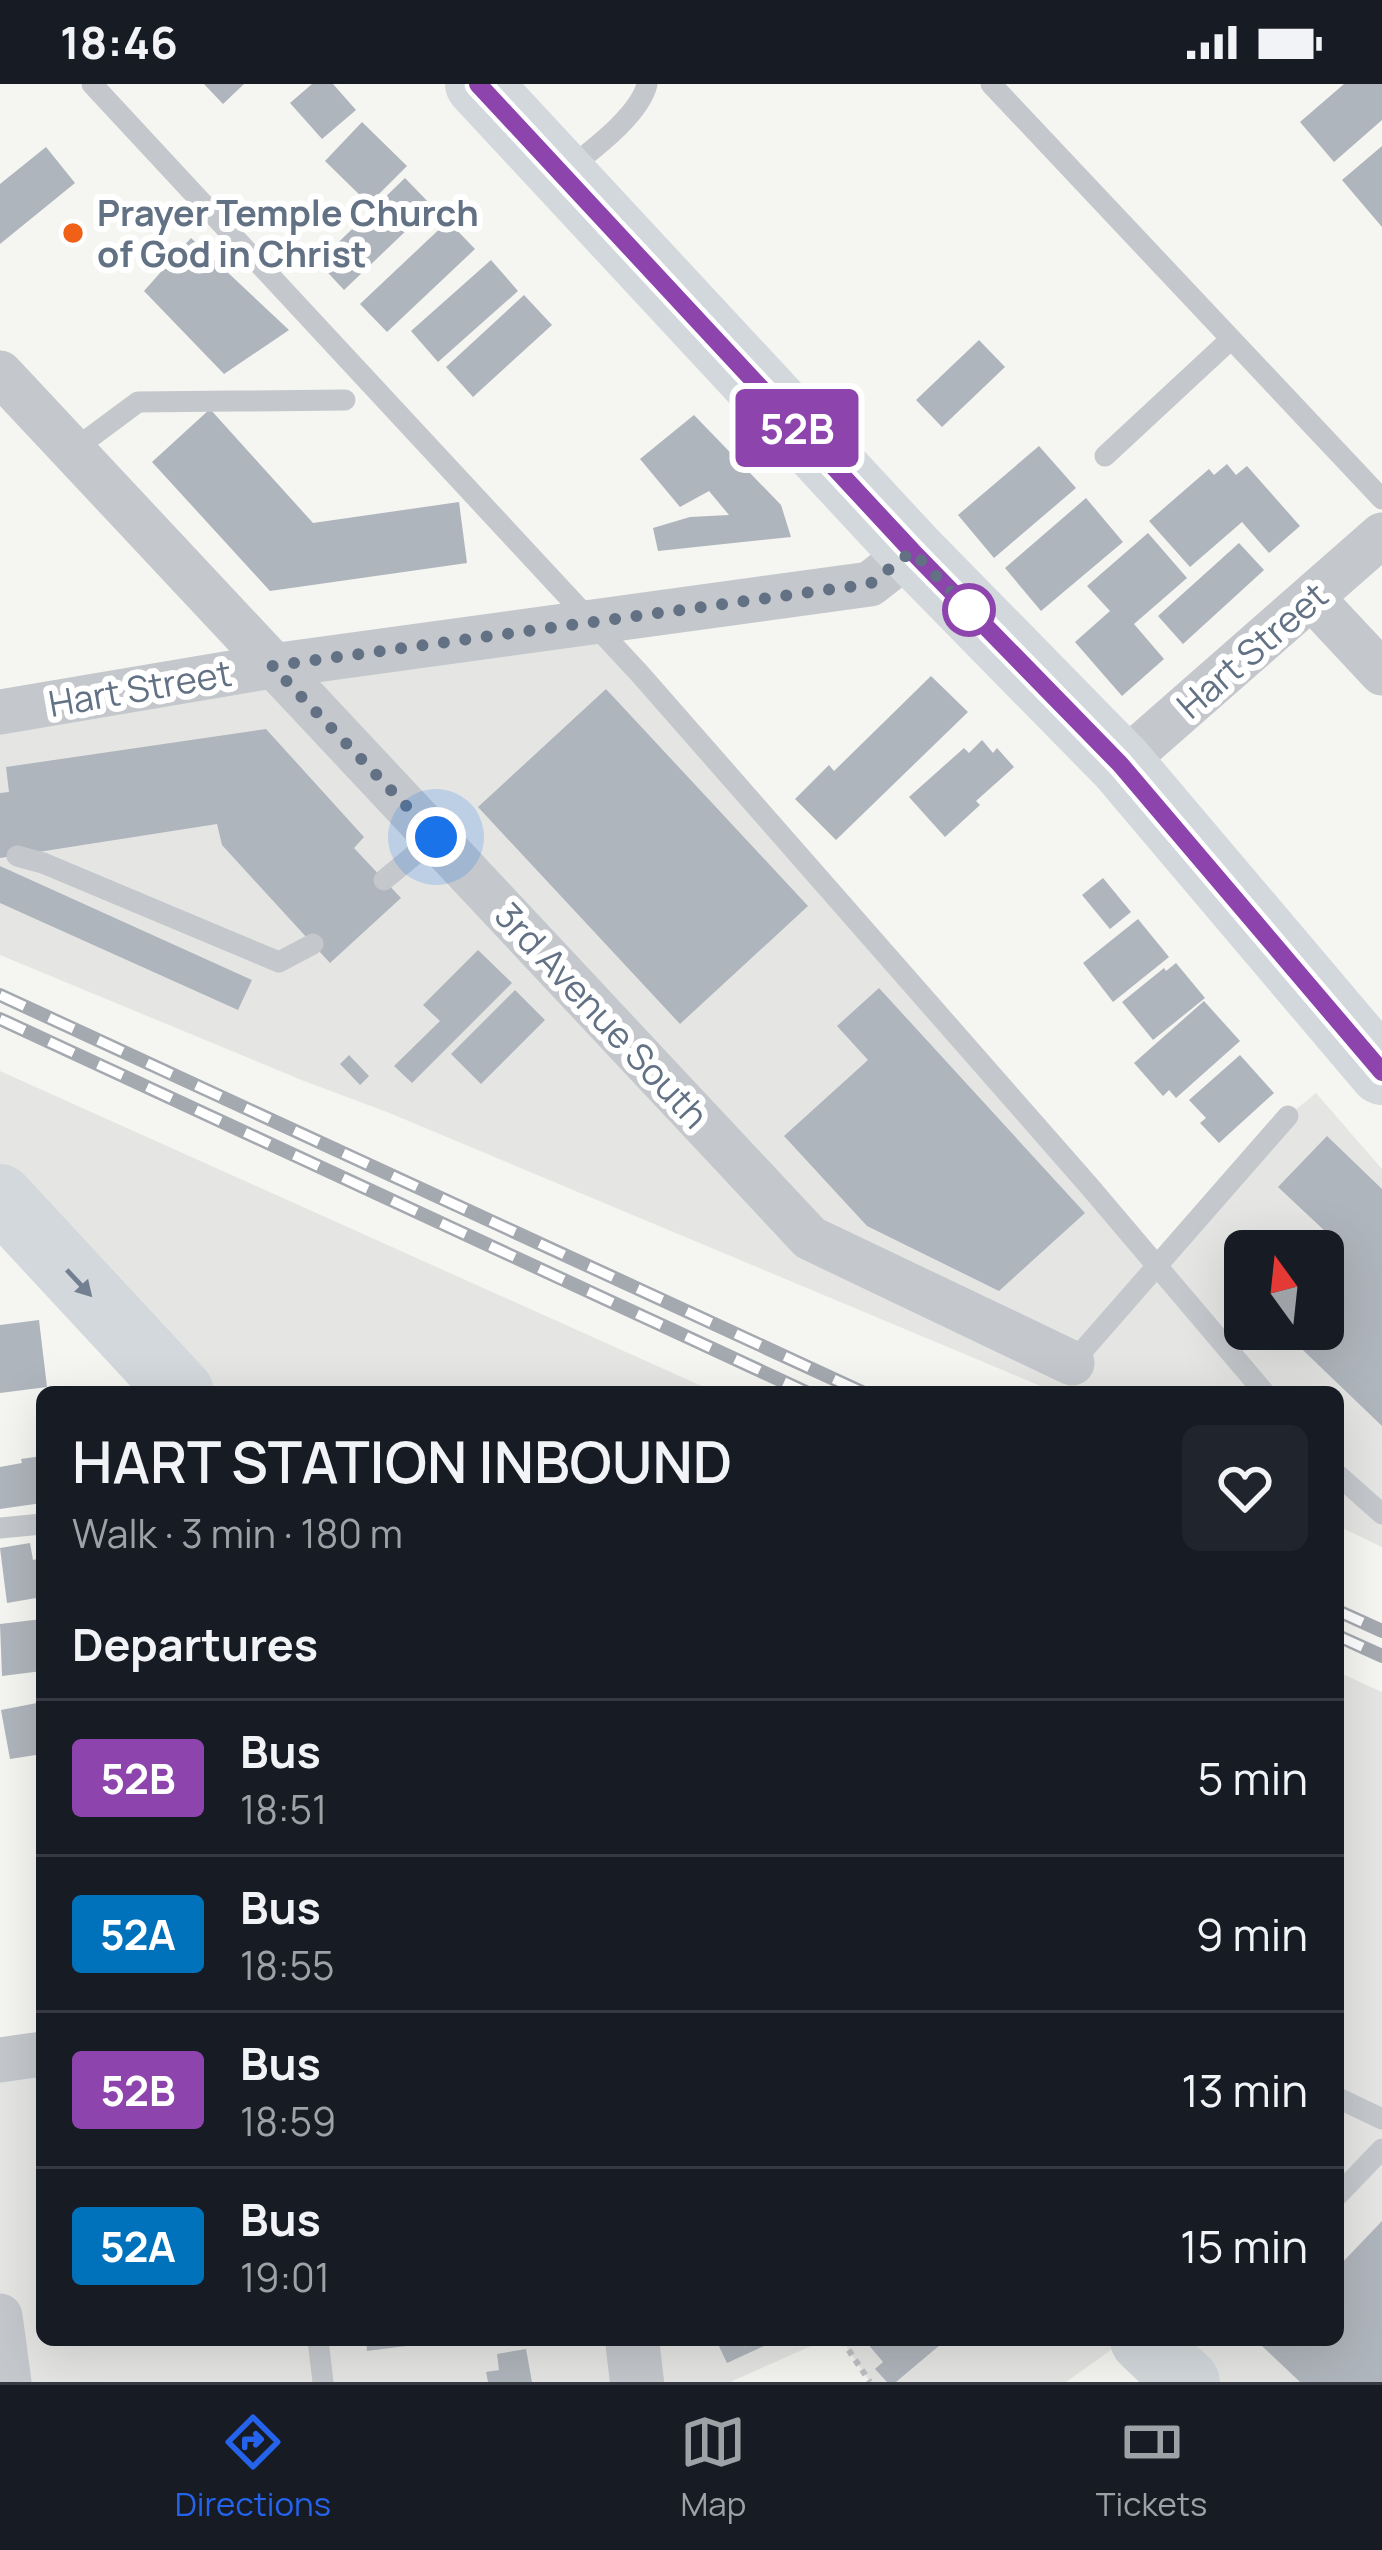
<!DOCTYPE html>
<html lang="en">
<head>
<meta charset="utf-8">
<style>
	body { margin:0; font-family:Manrope,sans-serif; background:#20242c; color:#f1f3f6; height:100vh; display:flex; flex-direction:column; font-size:45px; white-space:nowrap }
	* { box-sizing:border-box; margin:0 }
	p { font-size:39px; color:#9ea1a6 }
	.icon { flex:none; width:66px; height:66px; fill:none; stroke:currentColor; stroke-width:2; stroke-linecap:round; stroke-linejoin:round }
	.map { position:relative; flex:1; overflow:hidden }
	.side { position:absolute; left:36px; top:1302px; width:1308px; height:960px; display:flex; flex-direction:column; background:#171b24; border-radius:18px; box-shadow:0 12px 48px #0002 }
	.side>* { flex:none }
	.badge { padding:0 24px; border-radius:9px; font-size:42px; line-height:78px }
	.needle { width:78px; rotate:345deg }
	.buttons { position:absolute; left:1224px; top:1146px; display:grid; gap:24px }
	.buttons a { display:grid; place-items:center; width:120px; height:120px; border-radius:18px; background:#171b24; box-shadow:0 12px 48px #0002; font-size:60px }
	.you { position:absolute; width:60px; height:60px; margin:-30px; border:9px solid #fff; border-radius:50%; background:#1a73e8; box-shadow:0 0 0 18px #1a73e833 }
	.map>.badge { position:absolute; translate:-50% -50%; box-shadow:0 0 0 6px #fff }
	h2 { padding:0 36px; font-size:45px; line-height:108px }
	.round { display:grid; place-items:center; flex:none; width:126px; height:126px; border-radius:18px; background:#20242c }
	.overview { display:flex; align-items:center; justify-content:space-between; height:204px; padding:0 36px }
	h1 { font-size:57px; font-weight:600; line-height:90px }
	ul { padding:0; list-style:none }
	li { display:flex; align-items:center; gap:36px; height:156px; padding:0 36px; border-top:3px solid #363941 }
	li div { flex:1 }
	li b { display:block; font-size:45px }
	li em { font-style:normal }
	li .badge { min-width:132px; font-weight:700; text-align:center }
	.status { display:flex; justify-content:space-between; align-items:center; height:84px; padding:0 60px; background:#171b24; direction:ltr }
	.status svg { height:33px; fill:currentColor }
	.tab-bar { display:flex; justify-content:space-around; align-items:center; height:168px; border-top:3px solid #363941; background:#171b24; font-size:33px; color:#9ea1a6 }
	.tab-bar a { display:grid; justify-items:center; gap:6px }
	.tab-bar .active { color:#2563eb }
	.map>svg:first-child { display:block }
	.built { fill:#e5e6e4; fill-rule:evenodd }
	.building { fill:#afb5bc }
	.lines { fill:none; stroke-linecap:round; stroke-linejoin:round }
	.path { stroke:#bebfc2; stroke-width:6; stroke-dasharray:6 6; stroke-linecap:butt }
	.service { stroke:#c4c7cb; stroke-width:21 }
	.minor { stroke:#c4c7cb; stroke-width:45 }
	.tertiary { stroke:#c4c7cb; stroke-width:54 }
	.primary { stroke:#d3d8dc; stroke-width:66 }
	.rail-casing { stroke:#a4a9b0; stroke-width:14 }
	.rail { stroke:#fff; stroke-width:9; stroke-dasharray:27; stroke-linecap:butt }
	.oneway { fill:#738091 }
	.line-casing { stroke:#fff; stroke-width:27 }
	.line { stroke:#8e44ad; stroke-width:18 }
	.walk { stroke:#627184; stroke-width:12; stroke-dasharray:0 21.6 }
	.poi-dot { fill:#f06017; stroke:#fff; stroke-width:4.5 }
	.stop-dot { fill:#fff; stroke:#8e44ad; stroke-width:6 }
	.labels { text-anchor:middle; dominant-baseline:central; stroke-width:12; stroke-linejoin:round; paint-order:stroke }
	.poi-label { font-size:36px; font-weight:bold; fill:#627184; stroke:#fff; text-anchor:start }
	.street-label { font-size:36px; fill:#627184; stroke:#fff }
</style>
</head>
<body>
<div class="status"><b>18:46</b><svg viewBox="0 0 49 12"><path d="M0 12V9h3v3zM5 12V6h3v6zM10 12V3h3v9zM15 12V0h3v12zM26 1h20v11H26zM47 4h2v5h-2z"/></svg></div>
<div class="map">
<svg width="1382" height="2298" viewBox="0 0 1382 2298">
	<rect width="100%" height="100%" fill="#f5f5f1"/>
	<path class="built" d="M591 537 1157 1183 1288 1032 1316 1009 1382 1085V1463L1338 1442V1308H1055L387 1028 304 997 0 871V628ZM1245 1167H1323V1245H1245Z
		M0 987 715 1308H181L0 1128Z
		M1338 1588 1382 1608V2298H1187L1143 2256H1338Z
		M42 1970V2256H825L730 2298H9L0 2232V1976Z
		M842 2256H1125L1066 2298H870Z"/>
	<path class="building" d="M204 0H244L223 20Z
		M312 0H333L356 26 322 55 290 19Z
		M1344 0H1382V36L1334 78 1300 38Z
		M362 38 407 82 369 120 325 77Z
		M1382 62V143L1342 96Z
		M46 63 75 99 0 160V100Z
		M405 94 432 122 344 206 318 178Z
		M448 137 475 165 387 248 360 220Z
		M191 154 289 246 224 290 144 207Z
		M491 176 518 207 438 278 411 247Z
		M524 211 552 241 473 313 446 283Z
		M979 256 1005 283 942 343 916 316Z
		M210 325 313 439 459 418 467 479 270 507 152 378Z
		M694 331 781 421 791 453 658 467 653 444 690 433 729 431 709 407 680 423 640 375Z
		M1039 362 1076 404 994 474 958 431Z
		M1227 380 1236 391 1247 382 1300 442 1269 469 1242 438 1190 483 1149 437 1209 385 1214 391Z
		M1086 414 1123 458 1041 527 1005 484Z
		M1148 449 1187 494 1134 540 1164 575 1122 612 1075 558 1110 527 1087 502Z
		M1239 459 1264 486 1183 560 1158 532Z
		M931 592 968 628 836 756 795 715 829 681 834 687Z
		M606 605 808 822 680 940 478 723Z
		M266 645 364 753 354 764 401 814 330 879 222 761 217 740 0 774V709L9 708 6 683Z
		M982 656 993 669 997 664 1014 683 976 717 980 721 945 753 909 713 964 664 969 669Z
		M0 782 252 896 238 926 0 819Z
		M1103 794 1131 828 1110 845 1082 811Z
		M1138 835 1169 873 1113 918 1083 879Z
		M478 866 512 899 412 999 394 982 440 937 423 921Z
		M1176 879 1205 914 1153 956 1122 918 1164 884 1166 887Z
		M879 904 1085 1129 999 1207 867 1142 784 1052 868 976 837 942Z
		M515 906 545 936 481 1000 451 970Z
		M1204 917 1240 957 1176 1014 1169 1006 1163 1012 1134 979Z
		M349 971 369 992 360 1001 340 980Z
		M1240 971 1274 1009 1219 1059 1200 1039 1206 1034 1189 1016Z
		M1327 1052 1382 1105V1342L1281 1245H1323V1167H1307L1326 1148 1278 1103Z
		M39 1236 47 1303 0 1309V1241Z
		M42 1372V1419L0 1425V1383L22 1379 21 1375Z
		M30 1459 33 1476 42 1474V1513L7 1519 0 1464Z
		M42 1535V1587L2 1592 0 1540Z
		M42 1618V1670L10 1675 1 1626Z
		M1382 2137V2298H1300L1262 2262 1268 2256H1338V2183Z
		M366 2256H430V2259L367 2267Z
		M716 2256H777L727 2279Z
		M871 2256H946L896 2298H887L875 2285 883 2278 867 2259Z
		M526 2265 532 2298H488L486 2288 499 2286 497 2270Z"/>
	<g class="lines">
		<path class="path" d="M842 2256 870 2298"/>
		<path class="service" d="M92 0 640 590 1090 1103 1264 1308
			M991 0 1382 415
			M567 86C592 66 640 31 647 0
			M72 367 138 318 345 316
			M1105 372 1231 255
			M17 772 43 779 279 878 313 860
			M384 796 436 753
			M1072 1279 1288 1032
			M1338 1391 1382 1430
			M0 1444 42 1440
			M1338 2014 1382 2035
			M1338 2111 1382 2065
			M318 2256 323 2298"/>
		<path class="minor" d="M0 289 810 1154 1072 1279
			M1312 514 1382 589
			M0 628 272 582 870 500 912 467
			M1121 680 1382 451
			M0 1976 42 1970
			M0 2232 9 2298"/>
		<path class="tertiary" d="M632 2256 637 2298"/>
		<path class="primary" d="M478 0 912 467 1121 680 1382 988
			M0 1113 181 1308
			M1143 2256 1187 2298"/>
		<g class="rail-casing">
			<path id="rail" d="M0 911 862 1308
				M0 935 806 1308
				M1338 1527 1382 1547
				M1338 1552 1382 1572"/>
		</g>
		<use href="#rail" class="rail"/>
	</g>
	<defs><path id="oneway-solid" d="M-6-.8H1V-3.2L6.5 0L1 3.2V.8H-6Z" transform="scale(3)"/></defs>
	<use class="oneway" href="#oneway-solid" transform="translate(79 1199) rotate(47)"/>
	<g class="lines">
		<g class="line-casing">
			<path id="line" d="M478 0 912 467 1120 680 1382 988"/>
		</g>
		<use href="#line" class="line"/>
		<path class="walk" d="M436 753 272 582 870 500 912 467 971 528 969 526"/>
	</g>
	<circle class="poi-dot" cx="73" cy="149" r="12"/>
	<circle class="stop-dot" cx="969" cy="526" r="24"/>
	<g class="labels">
		<g class="poi-label">
			<text x="97" y="128">Prayer Temple Church<tspan x="97" dy="41">of God in Christ</tspan></text>
		</g>
		<g class="street-label">
			<text transform="translate(1252 566) rotate(-41)">Hart Street</text>
			<text transform="translate(140 604) rotate(-10)">Hart Street</text>
			<text transform="translate(602 931) rotate(47)">3rd Avenue South</text>
		</g>
	</g>
</svg>
<div class="buttons">
<a><svg class="needle" viewBox="-14 -14 28 28"><path d="M0-13l5 13h-10z" fill="#e53935"/><path d="M0 13l5-13h-10z" fill="#9ea1a6"/></svg></a>
</div>
<div class="you" style="left:436px;top:753px"></div>
<b class="badge" style="left:797px;top:344px;background:#8e44ad;color:#fff">52B</b>
<section class="side">
<div class="overview"><div><h1>HART STATION INBOUND</h1><p>Walk · 3 min · 180 m</p></div><a class="round"><svg class="icon" aria-label="heart" viewBox="0 0 24 24"><path d="M12 20l-8-8c-3-5 5-10 8-4 3-6 11-1 8 4z"/></svg></a></div>
<h2>Departures</h2>
<ul>
<li><span class="badge" style="background:#8e44ad;color:#fff">52B</span><div><b>Bus</b><p>18:51</p></div><em>5 min</em></li>
<li><span class="badge" style="background:#0072bc;color:#fff">52A</span><div><b>Bus</b><p>18:55</p></div><em>9 min</em></li>
<li><span class="badge" style="background:#8e44ad;color:#fff">52B</span><div><b>Bus</b><p>18:59</p></div><em>13 min</em></li>
<li><span class="badge" style="background:#0072bc;color:#fff">52A</span><div><b>Bus</b><p>19:01</p></div><em>15 min</em></li>
</ul>
</section>
</div>
<nav class="tab-bar">
<a class="active"><svg class="icon" aria-label="directions" viewBox="0 0 24 24"><path d="M12 3l9 9-9 9-9-9zM9 14v-3h6M13 9l2 2-2 2"/></svg>Directions</a>
<a><svg class="icon" aria-label="map" viewBox="0 0 24 24"><path d="M3 6l6-2 6 2 6-2v14l-6 2-6-2-6 2zM9 4v14M15 6v14"/></svg>Map</a>
<a><svg class="icon" aria-label="tickets" viewBox="0 0 24 24"><path d="M3 7h18v10H3zM15 7v10"/></svg>Tickets</a>
</nav>
</body>
</html>
